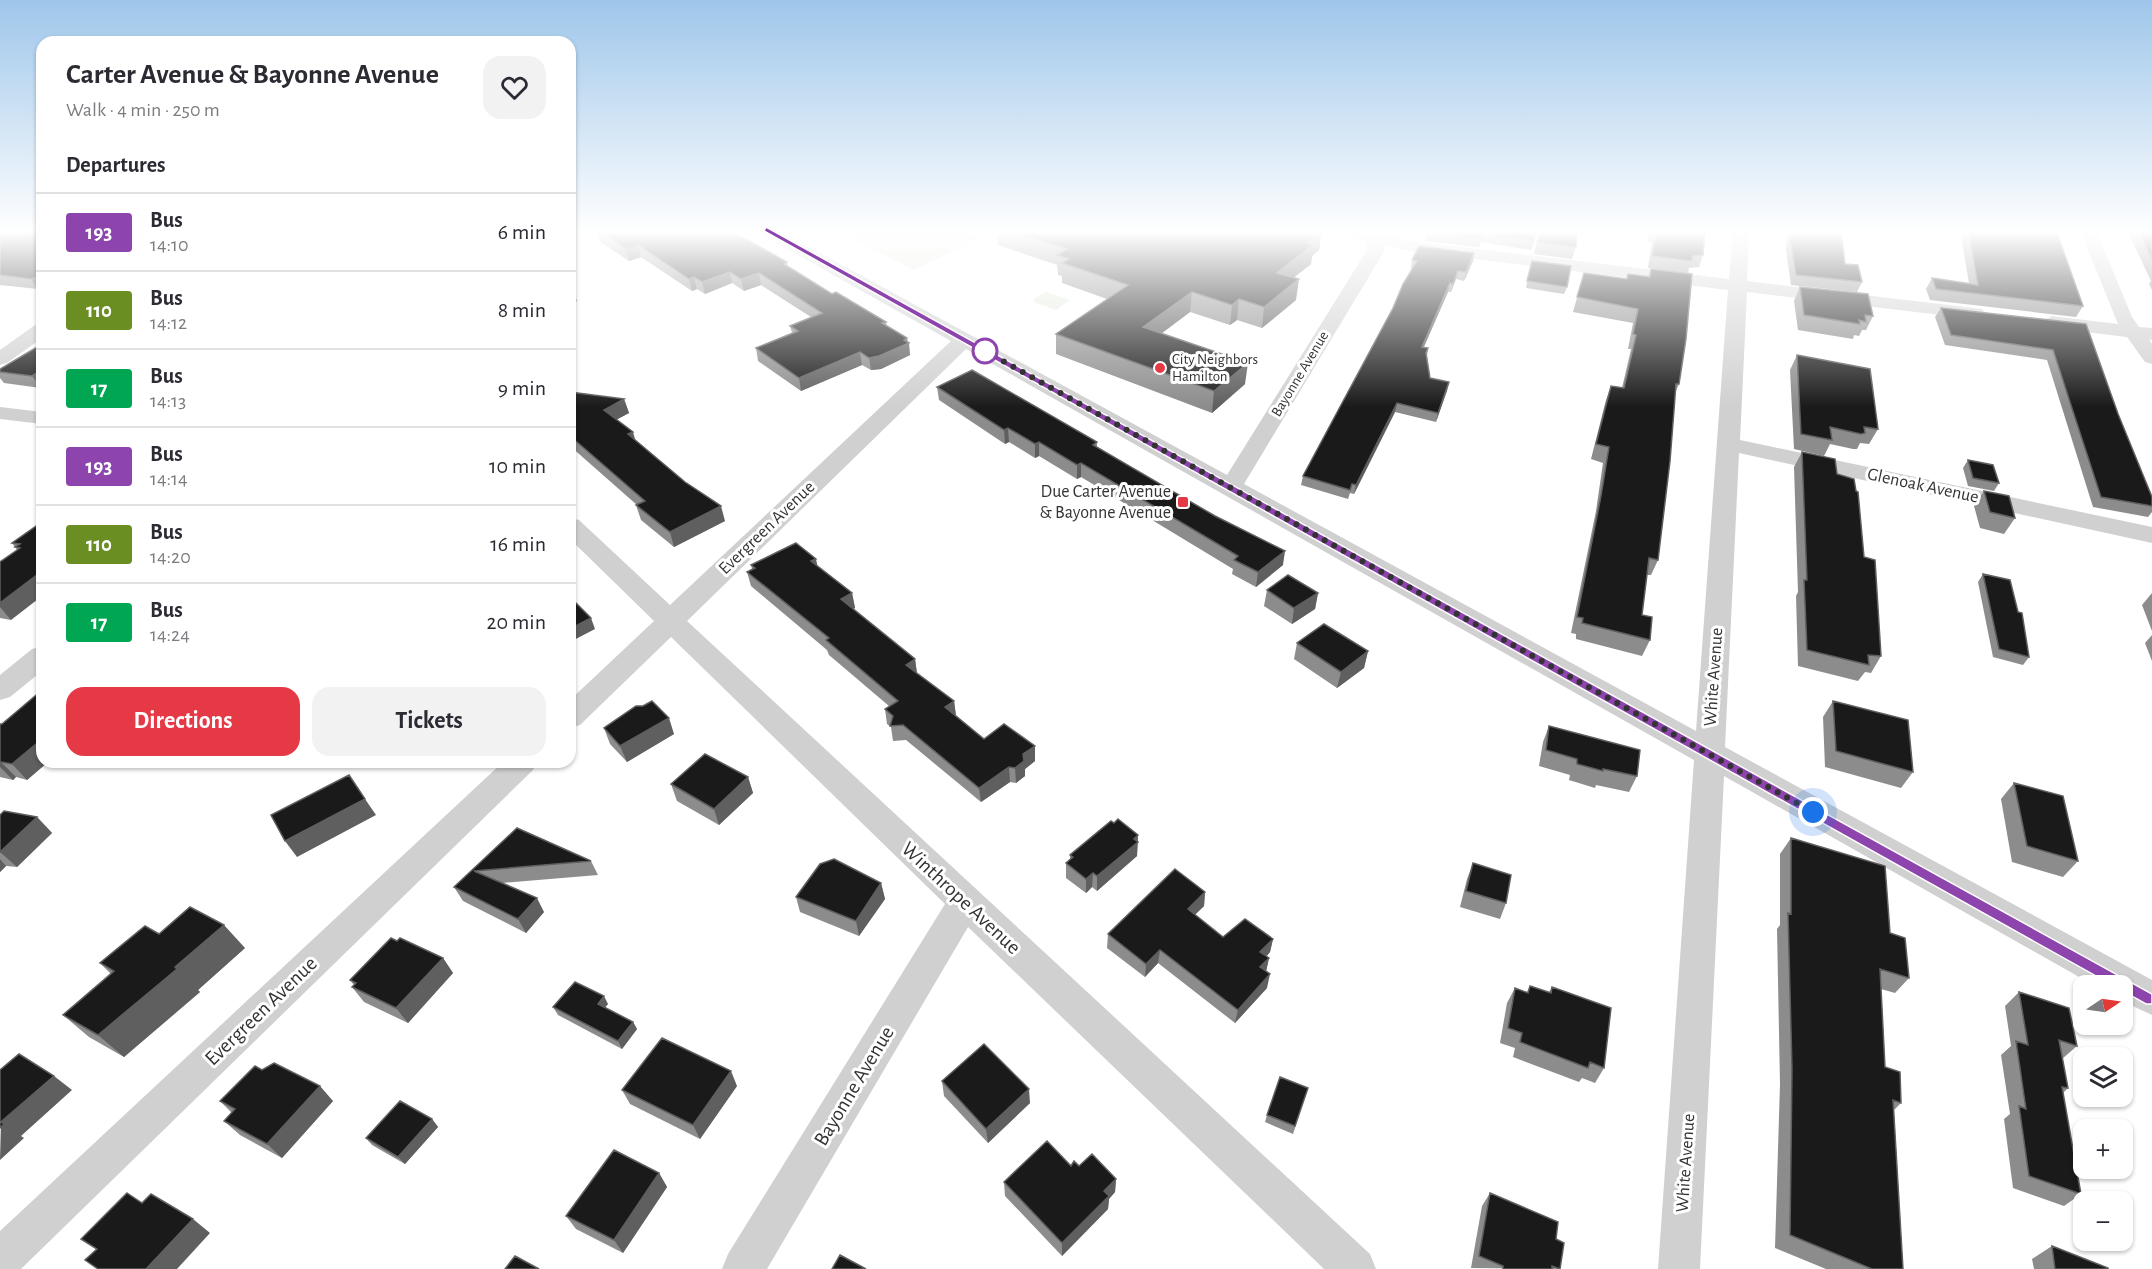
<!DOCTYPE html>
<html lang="en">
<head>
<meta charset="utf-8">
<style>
	body { margin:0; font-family:"Alegreya Sans",sans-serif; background:#f2f2f3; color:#2b2b33; height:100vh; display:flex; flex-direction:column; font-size:22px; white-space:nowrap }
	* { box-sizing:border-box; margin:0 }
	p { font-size:20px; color:#7c7c81 }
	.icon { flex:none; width:33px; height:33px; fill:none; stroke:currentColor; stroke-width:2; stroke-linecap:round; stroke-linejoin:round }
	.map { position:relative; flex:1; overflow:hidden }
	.panel { position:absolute; left:36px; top:36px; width:540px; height:732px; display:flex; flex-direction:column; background:#fff; border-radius:18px; box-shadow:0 2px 4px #0004 }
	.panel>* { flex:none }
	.badge { padding:0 12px; border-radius:4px; font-size:21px; line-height:39px }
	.needle { width:39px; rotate:77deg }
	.buttons { position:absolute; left:2073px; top:975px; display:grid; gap:12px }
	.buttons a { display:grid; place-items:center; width:60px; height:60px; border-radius:12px; background:#fff; box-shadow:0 2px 4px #0004; font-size:30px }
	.you { position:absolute; width:30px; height:30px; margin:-15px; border:4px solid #fff; border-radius:50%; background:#1a73e8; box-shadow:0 0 0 9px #1a73e833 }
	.map>.badge { position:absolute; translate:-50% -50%; box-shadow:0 0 0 3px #fff }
	h2 { padding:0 30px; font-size:22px; line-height:54px }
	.round { display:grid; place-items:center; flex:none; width:63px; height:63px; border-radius:18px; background:#f2f2f3 }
	.headline { display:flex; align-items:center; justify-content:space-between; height:102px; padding:0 30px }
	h1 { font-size:28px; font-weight:700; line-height:45px }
	.button { display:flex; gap:12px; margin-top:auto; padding:12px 30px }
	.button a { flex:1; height:69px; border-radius:18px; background:#e63946; color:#fff; font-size:24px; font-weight:700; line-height:69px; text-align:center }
	.button a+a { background:#f2f2f3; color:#2b2b33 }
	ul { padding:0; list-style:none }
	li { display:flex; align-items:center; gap:18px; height:78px; padding:0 30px; border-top:2px solid #e1e1e2 }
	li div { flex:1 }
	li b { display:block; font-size:22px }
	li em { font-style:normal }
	li .badge { min-width:66px; font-weight:700; text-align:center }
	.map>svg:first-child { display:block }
	.green { fill:#e6ecdf }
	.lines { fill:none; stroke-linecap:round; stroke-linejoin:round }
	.minor { fill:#d0d0d0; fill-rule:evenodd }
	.wall { fill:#8c8c8c }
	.shaded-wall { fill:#5f5f5f }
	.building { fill:#1a1a1a; stroke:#5f5f5f; stroke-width:1.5 }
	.line { fill:#8e44ad; stroke:#fff; stroke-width:1.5 }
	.walk { stroke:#333; stroke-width:6; stroke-dasharray:0 10.8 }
	.stop-dot { fill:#fff; stroke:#8e44ad; stroke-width:3 }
	.poi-dot { fill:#e63946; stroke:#fff; stroke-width:2 }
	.labels { text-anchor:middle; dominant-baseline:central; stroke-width:6; stroke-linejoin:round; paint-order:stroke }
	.far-poi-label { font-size:15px; fill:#333; stroke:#fff; text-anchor:start }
	.far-street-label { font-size:15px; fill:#333; stroke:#fff }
	.street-label { font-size:18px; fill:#333; stroke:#fff }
	.poi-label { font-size:18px; fill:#333; stroke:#fff; text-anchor:end }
	.near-street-label { font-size:21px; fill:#333; stroke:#fff }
</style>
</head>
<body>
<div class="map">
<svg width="2152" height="1269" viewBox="0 0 2152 1269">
	<rect width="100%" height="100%" fill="#fff"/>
	<path class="green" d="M834 230H963L981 237 914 270Z
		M1046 292 1070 300 1056 310 1034 302V299Z"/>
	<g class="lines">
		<path class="minor" d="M570 230H584L570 239Z
			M758 230H778L1227 475 1367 250V241L1334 234 1332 230H1378L1381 234 1410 241 1729 279 1733 230H1749L1747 281 1982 309 1985 313 1982 317 1975 319 1747 292 1740 440 2152 527V543L1739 453 1725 747 2152 980V1015L2122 1001V986H2095L1724 776 1700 1269H1658L1694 760 966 349 687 621 1370 1254 1376 1269H1324L968 927 767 1269H722L728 1254 945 904 671 637 580 725 570 728V700L654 621 570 539V518L579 520 670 605 951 341 760 234ZM1385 245 1410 251 1728 290 1696 731 1244 484 1385 250Z
			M2080 230H2096L2132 317 2139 327 2152 328V340L2149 339 2152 344V364L2145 362 2127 337 2052 328 2042 322 2052 316 2118 324Z
			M42 323V338L7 363 0 365V350L35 325Z
			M0 407 42 412V424L0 419Z
			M42 646V671L10 697 0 700V675L32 649Z
			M503 762H537L533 770 21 1269H0V1231Z"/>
	</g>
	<path class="wall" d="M0 230H42V288L38 289 0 285Z
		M596 230 787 262 788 266 832 294 886 322 887 326 908 342 910 355 881 369 871 370 862 365 801 391 758 361 756 348 792 333 790 326 811 317 761 285 744 291 732 283 705 294 697 289 692 291 641 257 629 261 599 241Z
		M997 230H1326L1321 236 1319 250 1312 256 1311 264 1293 278 1296 300 1262 328 1237 320 1230 325 1190 312 1162 333 1245 384 1212 413 1056 354V334L1107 299 1062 283V276L1058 275 1057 265 998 245Z
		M1407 230H1539L1531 250 1481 242 1479 247 1425 241 1426 235 1407 231Z
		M1540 230 1576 247 1572 259 1534 254Z
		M1635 230H1705L1703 255 1699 267 1689 268 1688 273 1648 268 1652 242 1648 241V235L1635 233Z
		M1787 230H1841L1845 264 1862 282 1857 292 1791 285 1786 250Z
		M1960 230H2056L2083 306 2076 317 1930 300 1926 289 1932 278 1969 283Z
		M2127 230H2152V290L2149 284 2151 281Z
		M1474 253 1473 261 1464 281 1456 279 1451 292H1448L1424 347 1428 348 1427 356 1430 378 1449 382 1436 422 1395 412 1354 494 1350 493 1348 499 1301 485 1303 476 1393 308 1412 269 1411 268 1412 260Z
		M1532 261 1567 287 1564 294 1526 288Z
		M1651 269 1679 384 1675 393 1658 560 1651 575H1647L1642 615 1650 640 1642 656 1576 639V634L1571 633 1596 511 1603 463 1591 459 1606 400 1611 386 1622 388 1631 349H1628L1633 323 1573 312 1584 273 1626 279 1628 274 1648 277Z
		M1800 287 1873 316 1866 330H1862L1859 336 1854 335 1853 339 1798 330 1794 301Z
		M1941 308 2086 324 2118 414 2152 497V512L2148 517 2093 507 2047 360 1945 345 1935 317Z
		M42 344 41 388 4 383 0 378V369Z
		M1797 355 1878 429 1869 444 1860 443 1857 449H1853L1830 444 1824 456 1794 449 1790 370Z
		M937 387 1097 442V447L1283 565 1256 587 1232 574 1233 569 1081 477 1077 479 1039 456 1035 458 1009 442 1005 444 939 400Z
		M570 392 624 399 629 413 616 420 635 441 725 521 674 547 641 520 636 505H637L570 446Z
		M1802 452 1837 474 1864 557 1881 656 1871 673 1865 672 1858 681 1798 666 1796 596 1798 592 1794 467Z
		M1968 460 1999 483 1994 491 1968 486 1963 468Z
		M1984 491 2015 518 2004 534 1980 528 1974 506Z
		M42 522 11 620 0 618V562L17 550 12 543Z
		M751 565 818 566 852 593 855 608 853 609 915 659 917 673 954 701 956 716 984 739 1035 761 1025 769V776L1016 783 1010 782 981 802 906 740 893 741 891 727 887 724 885 709 889 706 829 655 827 650 751 586 747 572 752 569Z
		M1983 574 2018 612 2029 657 2023 665 1993 657 1978 582Z
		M1267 590 1318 593 1315 609 1292 624 1264 606Z
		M2152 593V631L2142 605Z
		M2152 635V661L2145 643Z
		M1297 643 1368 651 1364 668 1337 688 1294 659Z
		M1833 701 1913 772 1901 788 1825 767 1823 717Z
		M643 706 674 734 627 762 610 744 604 728Z
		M0 724H2L42 762H48L27 780 16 777 13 780 0 777Z
		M1549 726 1637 776 1629 792 1596 785 1595 788 1569 780 1570 775 1539 766 1543 742Z
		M748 777 753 793 719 825 677 801 671 784Z
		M2014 783 2078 861 2063 877 2012 862 2001 799Z
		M0 815 37 817 52 833 17 867 6 866 0 872Z
		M1114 823 1138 835 1137 856 1097 891 1092 887 1086 893 1066 878V863L1070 859V855Z
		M517 828 591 861 598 875 502 883 544 912 526 933 463 901 454 887Z
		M1791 838 1890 933 1909 978 1895 993 1881 989 1885 1067 1901 1103 1894 1110 1903 1269H1826L1775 1248 1780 1084 1777 929 1780 925V854Z
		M1473 863 1506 903 1500 919 1460 907 1467 879Z
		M881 883 885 899 859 936 800 912 796 897Z
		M1205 892 1204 906 1195 915 1223 937 1273 939 1270 952 1266 957 1269 958 1266 971 1267 988 1235 1023 1158 963 1145 977 1107 948 1108 934Z
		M159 934 245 948 198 990 200 992 124 1057 89 1037 63 1015 111 974 100 963Z
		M443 958 453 973 408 1023 364 1002 352 987 354 985 350 980Z
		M1530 986 1549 992 1552 987 1604 1068 1595 1083 1582 1078 1579 1082 1513 1057 1515 1048 1500 1043 1507 1003 1515 988 1527 992Z
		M2019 992 2077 1046 2062 1059 2068 1088 2063 1093 2081 1194 2064 1206 2013 1188 2004 1119 2010 1114 2001 1055 2011 1046 2005 1006Z
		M608 1004 605 1007 633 1022 637 1029 622 1049 558 1015 553 1007Z
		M262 1070 333 1101 282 1158 240 1135 224 1121 232 1113 220 1101Z
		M942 1081 1030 1103 988 1143 944 1096Z
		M737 1086 700 1139 630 1104 622 1090Z
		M1308 1088 1293 1134 1265 1122 1267 1115Z
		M432 1119 438 1127 405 1164 372 1145 366 1138Z
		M1071 1166H1079L1116 1179 1115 1192 1109 1199 1108 1209 1062 1256 1005 1196 1004 1182Z
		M659 1173 667 1187 623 1253 576 1229 566 1216Z
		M1490 1193 1556 1239 1560 1269 1471 1268 1482 1206Z
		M2052 1246 2108 1269H2034L2032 1259Z"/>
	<path class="shaded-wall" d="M1315 230H1326L1321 236 1319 250 1312 256 1311 264 1274 293 1277 273Z
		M638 245 641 257 629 261 626 249Z
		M1474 253 1473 261 1464 281 1466 272Z
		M1458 271 1456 279 1451 292 1453 284Z
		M730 272 732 283 705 294 702 282Z
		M759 273 761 285 744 291 741 279Z
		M42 275V288L38 289 31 279Z
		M694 277 697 289 692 291 689 279Z
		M1299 279 1296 300 1262 328 1264 307Z
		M1450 283 1448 292 1420 355 1422 347Z
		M573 289 577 301 570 307V291Z
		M1192 292 1190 312 1142 348 1143 327Z
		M1239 299 1237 320 1230 325 1232 305Z
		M907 338 908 343H909L910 355 881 369 871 370 869 358Z
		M860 352 862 365 801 391 799 378Z
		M1248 363 1245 384 1212 413 1214 391Z
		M42 370V387L41 388 32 376Z
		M1449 382 1447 391 1436 422 1438 413Z
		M624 399 629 413 608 424 604 410Z
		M1397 403 1395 412 1354 494 1356 485Z
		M1008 428 1009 442 1005 444 1004 430Z
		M633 432 637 446 628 434Z
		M1039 442V456L1035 458V444Z
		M1081 463V477L1077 479V465Z
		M721 506 725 521 674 547 670 532Z
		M1285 551 1283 565 1256 587 1258 572Z
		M816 559 819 573 811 561Z
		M42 571V596L11 620 0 607V603Z
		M852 593 855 608 844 614 841 599Z
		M1318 593 1315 609 1292 624 1294 608Z
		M591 618 595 629 570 642V629Z
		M1368 651 1364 668 1337 688 1341 672Z
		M915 659 917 674 906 665Z
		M954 701 956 716 945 707Z
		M669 718 674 734 627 762 620 746Z
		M42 739V762H48L27 780 12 764Z
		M1035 746V761L1025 769V776L1016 783 1015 768 1023 754Z
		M0 762H1L16 777 13 780 0 767Z
		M1009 767 1010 782 981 802 979 788Z
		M748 777 753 793 719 825 714 809Z
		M365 799 376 815 297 857 285 841Z
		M37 817 52 833 17 867 0 852Z
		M1138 835 1137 856 1097 891V876Z
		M0 859 6 866 0 872Z
		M1093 873 1092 887 1086 893V879Z
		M881 883 885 899 859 936 856 921Z
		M1205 892 1204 906 1186 923 1188 909Z
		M537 898 544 912 526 933 518 919Z
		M224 925 245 948 198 990 200 992 124 1057 98 1035Z
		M1273 939 1270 952 1258 966 1260 952Z
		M1160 950 1158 963 1145 977 1146 964Z
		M443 958 453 973 408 1023 396 1008Z
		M1269 958 1266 972 1260 967Z
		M1270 974 1267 988 1235 1023 1238 1010Z
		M604 996 608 1004 602 1011 598 1004Z
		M633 1022 637 1029 622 1049 618 1041Z
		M731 1071 737 1086 700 1139 693 1125Z
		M54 1076 72 1090 21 1136 24 1138 0 1160 1 1122Z
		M320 1086 333 1101 282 1158 267 1144Z
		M1029 1089 1030 1103 988 1143 986 1129Z
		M432 1119 438 1127 405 1164 398 1157Z
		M659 1173 667 1187 623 1253 614 1240Z
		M1116 1179 1115 1192 1109 1199 1108 1209 1062 1256V1243L1104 1191Z
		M193 1219 210 1233 177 1269H146Z"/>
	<path class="building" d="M0 230H42V275L31 279 0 275Z
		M597 230H730L787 262 784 264 832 294 836 292 886 322 882 323 907 338 904 340 909 343 879 356 869 358 860 352 799 378 756 348 798 331 790 326 822 313 759 273 741 279 730 272 702 282 694 277 689 279 638 245 626 249Z
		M1008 230H1317L1322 231 1307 243 1314 244 1277 273 1299 279 1264 307 1239 299 1232 305 1192 292 1143 327 1248 363 1214 391 1056 334 1128 285 1062 263 1069 259 1057 255 1067 249Z
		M1428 230H1538L1534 241 1483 234 1481 239 1426 232Z
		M1541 230H1577L1576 247 1537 242Z
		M1653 230H1705L1703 255 1692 256V261L1652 256 1656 230Z
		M1791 230H1841L1845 264 1858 265 1862 282 1796 275 1790 240Z
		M1968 230H2056L2083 306 1936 289 1932 278 1978 285Z
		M2138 230H2152V259Z
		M1419 246 1474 253 1466 272 1458 271 1453 284 1450 283 1422 347 1428 348 1426 353 1430 378 1449 382 1438 413 1397 403 1356 485 1352 484 1350 490 1303 476 1393 308 1403 284 1417 261 1412 260Z
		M1532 261 1571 266 1567 287 1527 281Z
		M1651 269 1692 274 1686 339 1679 384H1676L1670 461 1658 560 1649 558 1642 615 1652 617 1650 640 1582 623 1583 618 1577 617 1601 496 1609 447 1596 444 1611 386 1624 388 1636 335 1633 334 1638 309 1577 297 1584 273 1627 279 1628 274 1650 277Z
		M1800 287 1868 294 1873 316 1865 315 1866 322 1859 320 1860 324 1804 315Z
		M1941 308 2086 324 2118 414 2152 497V506L2101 497 2053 350 1951 335Z
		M42 344V370L32 376 0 372V369Z
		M1797 355 1870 369 1878 429 1864 427 1865 433 1861 434 1830 427 1832 440 1801 434Z
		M972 370 1097 442 1093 445 1215 516 1285 551 1258 572 1234 560 1238 556 1081 463 1077 465 1039 442 1035 444 1008 428 1004 430 937 387Z
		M570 392 624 399 604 410 633 432 628 434 685 482 721 506 670 532 636 505 645 501 570 436Z
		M1802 452 1835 459 1837 474 1854 479 1856 491 1858 492 1864 557 1875 560 1881 656 1868 655 1869 665 1807 650 1804 580H1807Z
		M1968 460 1993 465 1999 483 1973 478Z
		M1984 491 2009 496 2015 518 1990 512Z
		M42 522V571L0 603V562L20 548 15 547 20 544 12 543Z
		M796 543 816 559 811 561 852 593 841 599 915 659 906 665 954 701 945 707 984 739 1004 724 1035 746 1023 754 1024 761 1015 768 1009 767 979 788 903 725 890 726 893 716 885 709 898 701 826 640 829 638 747 572 755 568 751 565Z
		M1983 574 2010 580 2018 612 2022 613 2029 657 1999 649Z
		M1288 575 1318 593 1294 608 1267 590Z
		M570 597 591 618 570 629Z
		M1324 624 1368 651 1341 672 1297 643Z
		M42 690V739L12 764 1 762H0V724H2Z
		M652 701 669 718 620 746 604 728 636 706H643Z
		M1833 701 1908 720 1913 772 1836 751Z
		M1549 726 1640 750 1637 776 1603 769V771L1577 764V759L1546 750Z
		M705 754 748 777 714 809 671 784Z
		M349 775 365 799 285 841 271 815Z
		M2014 783 2063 796 2078 861 2027 846Z
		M4 811 37 817 0 852V815Z
		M1118 819 1138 835 1134 839 1138 842 1097 876 1093 873 1086 879 1066 863 1073 857 1070 855 1111 821 1114 823Z
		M517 828 591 861 474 871 537 898 518 919 454 887Z
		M1791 838 1885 866 1890 933 1905 938 1909 978 1880 969 1885 1067 1900 1072 1901 1103 1893 1100 1903 1269H1872L1790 1235 1792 1069 1788 913 1791 914Z
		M834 859 881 883 856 921 796 897 820 864Z
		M1473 863 1511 875 1506 903 1466 891Z
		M1175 869 1205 892 1188 909 1223 937 1245 919 1273 939 1260 952 1269 958 1260 967 1270 974 1238 1010 1160 950 1146 964 1108 934Z
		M190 907 224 925 175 967 177 969 98 1035 63 1015 114 971 100 963 145 926 159 934Z
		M391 938 397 941 400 938 443 958 396 1008 352 987 356 983 350 980Z
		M575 982 604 996 598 1004 633 1022 618 1041 553 1007Z
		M1530 986 1551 993 1552 987 1611 1008 1604 1068 1590 1062 1588 1068 1520 1042 1522 1033 1508 1028 1515 988 1528 993Z
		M2019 992 2069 1008 2077 1046 2059 1040 2068 1088 2062 1087 2081 1194 2029 1176 2019 1106 2026 1109 2016 1041 2028 1045Z
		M662 1038 731 1071 693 1125 622 1090Z
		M984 1044 1029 1089 986 1129 942 1081Z
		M19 1054 54 1076 1 1122 4 1124 0 1128V1070Z
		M274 1063 320 1086 267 1144 224 1121 235 1109 220 1101 255 1066 262 1070Z
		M1280 1077 1308 1088 1295 1126 1267 1115Z
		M400 1101 432 1119 398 1157 366 1138Z
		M1047 1141 1071 1166 1074 1161 1079 1166 1092 1154 1116 1179 1104 1191 1109 1196 1062 1243 1004 1182Z
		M614 1150 659 1173 614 1240 566 1216Z
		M127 1193 142 1203 151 1194 193 1219 146 1269H98L85 1260 97 1249 81 1239Z
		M1490 1193 1558 1222 1556 1239 1564 1243 1560 1269 1552 1266V1269H1503V1266L1479 1256Z
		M2052 1246 2108 1268V1269H2055Z
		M840 1255 866 1269H832Z
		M515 1256 539 1269H505Z"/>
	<linearGradient id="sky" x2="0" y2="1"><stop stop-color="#9ec6ea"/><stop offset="0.57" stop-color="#fff"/><stop offset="1" stop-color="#fff" stop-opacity="0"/></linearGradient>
	<rect width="2152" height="407" fill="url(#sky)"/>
	<path class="line" d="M766 227 2152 994V1004H2146L764 231Z"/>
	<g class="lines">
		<path class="walk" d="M985 351 1813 812"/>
	</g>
	<circle class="stop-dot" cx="985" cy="351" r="12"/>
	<g class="poi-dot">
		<circle cx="1160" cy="368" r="6"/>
		<rect x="1177" y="496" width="12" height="12" rx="3"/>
	</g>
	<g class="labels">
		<g class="far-poi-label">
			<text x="1172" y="359">City Neighbors<tspan x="1172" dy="17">Hamilton</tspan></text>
		</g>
		<g class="far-street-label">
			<text transform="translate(1300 374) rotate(-59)">Bayonne Avenue</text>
		</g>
		<g class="street-label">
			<text transform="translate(1923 486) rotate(12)">Glenoak Avenue</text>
			<text transform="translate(767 528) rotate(-44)">Evergreen Avenue</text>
			<text transform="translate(1714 677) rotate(-86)">White Avenue</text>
			<text transform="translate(1686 1163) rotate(-86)">White Avenue</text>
		</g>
		<g class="poi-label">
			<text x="1171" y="492">Due Carter Avenue<tspan x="1171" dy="21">&amp; Bayonne Avenue</tspan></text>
		</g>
		<g class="near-street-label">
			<text transform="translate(961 898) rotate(43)">Winthrope Avenue</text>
			<text transform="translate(261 1011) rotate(-44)">Evergreen Avenue</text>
			<text transform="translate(854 1086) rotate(-59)">Bayonne Avenue</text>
		</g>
	</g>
</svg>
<div class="buttons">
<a><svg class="needle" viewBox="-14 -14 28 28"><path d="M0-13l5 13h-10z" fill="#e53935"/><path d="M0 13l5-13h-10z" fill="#7c7c81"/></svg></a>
<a><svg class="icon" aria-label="layers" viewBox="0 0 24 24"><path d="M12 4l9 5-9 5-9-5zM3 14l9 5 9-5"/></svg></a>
<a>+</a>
<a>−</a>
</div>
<div class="you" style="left:1813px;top:812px"></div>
<section class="panel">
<div class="headline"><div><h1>Carter Avenue &amp; Bayonne Avenue</h1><p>Walk · 4 min · 250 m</p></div><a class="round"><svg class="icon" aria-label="heart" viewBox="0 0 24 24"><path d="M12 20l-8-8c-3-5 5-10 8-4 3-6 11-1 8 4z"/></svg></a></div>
<h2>Departures</h2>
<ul>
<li><span class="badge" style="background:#8e44ad;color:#fff">193</span><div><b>Bus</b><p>14:10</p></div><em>6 min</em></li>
<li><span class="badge" style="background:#6b8e23;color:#fff">110</span><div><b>Bus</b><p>14:12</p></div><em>8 min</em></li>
<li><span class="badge" style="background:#00a651;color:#fff">17</span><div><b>Bus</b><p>14:13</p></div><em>9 min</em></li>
<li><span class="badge" style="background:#8e44ad;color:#fff">193</span><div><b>Bus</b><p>14:14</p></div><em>10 min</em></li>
<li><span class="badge" style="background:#6b8e23;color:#fff">110</span><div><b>Bus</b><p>14:20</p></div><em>16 min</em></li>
<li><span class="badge" style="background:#00a651;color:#fff">17</span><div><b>Bus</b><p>14:24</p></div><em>20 min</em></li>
</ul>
<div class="button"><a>Directions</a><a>Tickets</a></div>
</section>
</div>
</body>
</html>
